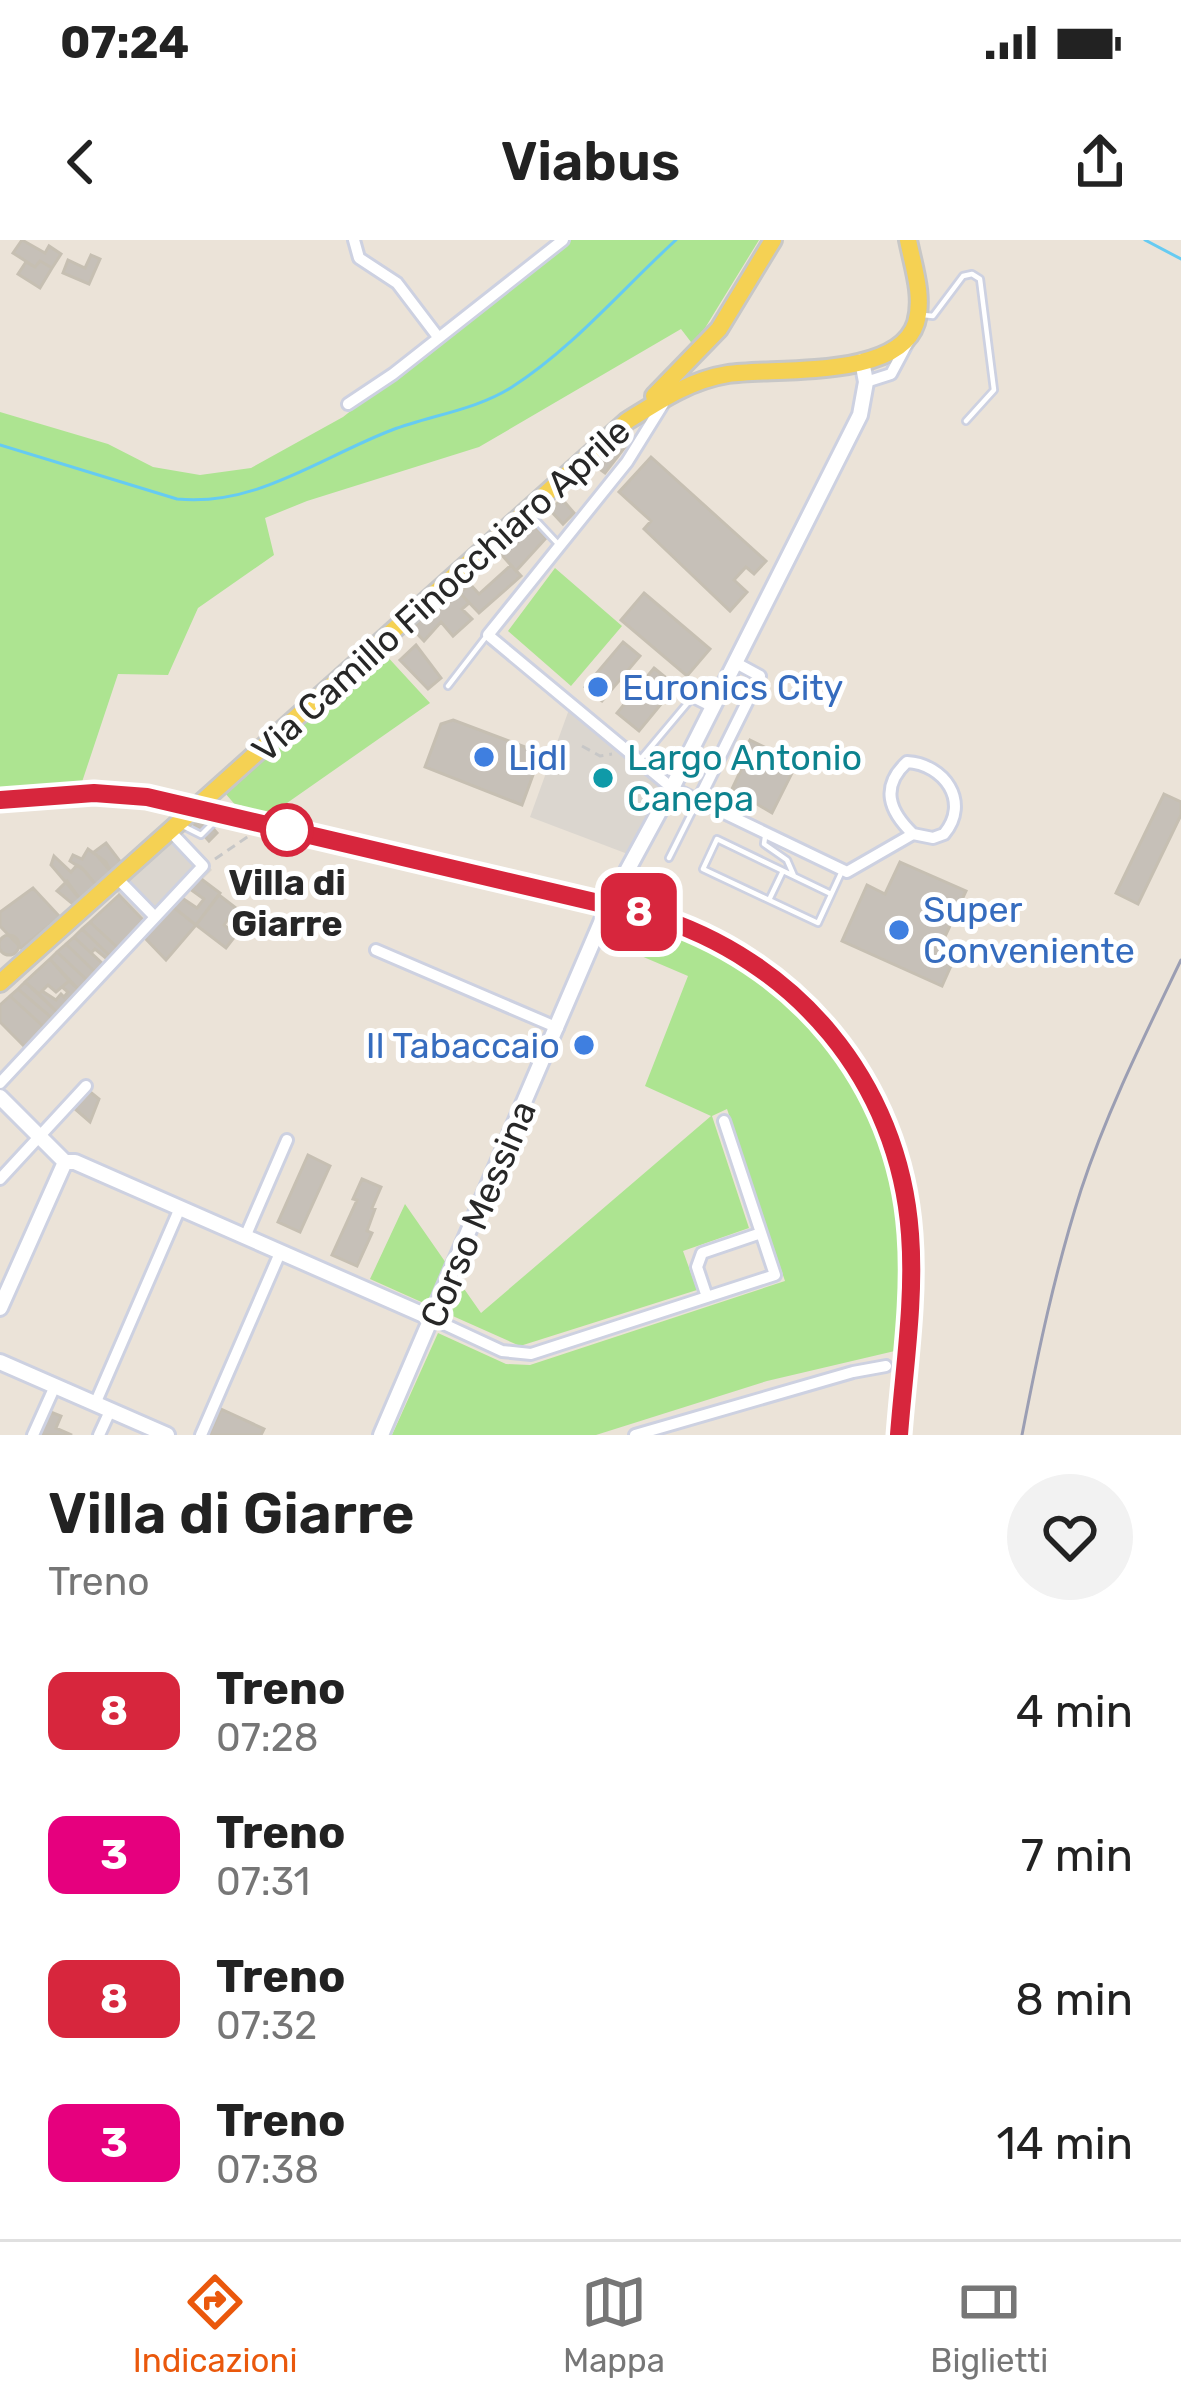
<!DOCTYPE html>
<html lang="it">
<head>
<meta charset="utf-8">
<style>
	body { margin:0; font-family:Rubik,sans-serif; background:#f2f2f2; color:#222; height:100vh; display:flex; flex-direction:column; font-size:45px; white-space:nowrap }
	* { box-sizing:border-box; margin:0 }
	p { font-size:39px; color:#767676 }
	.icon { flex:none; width:66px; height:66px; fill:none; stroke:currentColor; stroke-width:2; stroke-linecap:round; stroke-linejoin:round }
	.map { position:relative; height:1195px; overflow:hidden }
	.details { display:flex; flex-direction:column; background:#fff; flex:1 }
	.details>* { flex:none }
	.badge { padding:0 24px; border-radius:18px; font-size:42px; line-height:78px }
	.map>.badge { position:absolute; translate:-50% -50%; box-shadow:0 0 0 6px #fff }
	.round { display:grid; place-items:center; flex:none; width:126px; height:126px; border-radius:63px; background:#f2f2f2 }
	.summary { display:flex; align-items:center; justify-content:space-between; height:204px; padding:0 48px }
	h1 { font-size:57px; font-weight:600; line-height:90px }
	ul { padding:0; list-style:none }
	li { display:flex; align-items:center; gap:36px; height:144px; padding:0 48px }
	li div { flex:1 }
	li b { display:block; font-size:45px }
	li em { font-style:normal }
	li .badge { min-width:132px; font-weight:700; text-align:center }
	.status { display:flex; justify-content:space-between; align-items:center; height:84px; padding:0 60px; background:#fff; direction:ltr }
	.status svg { height:33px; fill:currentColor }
	header { display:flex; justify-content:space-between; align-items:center; height:156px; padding:0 48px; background:#fff; font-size:54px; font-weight:600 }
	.tabs { display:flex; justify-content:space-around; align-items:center; height:168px; border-top:3px solid #e0e0e0; background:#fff; font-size:33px; color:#767676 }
	.tabs a { display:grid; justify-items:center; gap:6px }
	.tabs .current { color:#ea580c }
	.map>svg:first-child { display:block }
	.green { fill:#ade491 }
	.plaza { fill:#dbd6cf }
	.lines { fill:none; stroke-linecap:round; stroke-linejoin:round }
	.stream { stroke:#66cbf2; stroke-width:3 }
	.building { fill:#c6c0b8; stroke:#c6bfb2; stroke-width:3 }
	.service-casing { stroke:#cdd1e1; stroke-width:10 }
	.minor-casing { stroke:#cdd1e1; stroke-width:16 }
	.tertiary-casing { stroke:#cdd1e1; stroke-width:20 }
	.primary-casing { stroke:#c7c7c7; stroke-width:22 }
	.path { stroke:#c7c7c7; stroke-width:3; stroke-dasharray:9 6; stroke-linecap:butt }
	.service { stroke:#fff; stroke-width:4.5 }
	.minor { stroke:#fff; stroke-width:10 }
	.tertiary { stroke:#fff; stroke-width:14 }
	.primary { stroke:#f5d153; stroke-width:16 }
	.rail { stroke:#9b9eb3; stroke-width:3 }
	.line-casing { stroke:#fff; stroke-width:27 }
	.line { stroke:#d7263d; stroke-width:18 }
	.shop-dot { fill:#3f7fe0; stroke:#fff; stroke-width:4.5 }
	.culture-dot { fill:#0f9aa8; stroke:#fff; stroke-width:4.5 }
	.stop-dot { fill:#fff; stroke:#d7263d; stroke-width:6 }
	.labels { text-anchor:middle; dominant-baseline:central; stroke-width:10; stroke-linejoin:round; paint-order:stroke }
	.street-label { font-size:36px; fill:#272727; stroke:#fff }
	.shop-label { font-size:36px; fill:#366cbe; stroke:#fff; text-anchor:start }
	.culture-label { font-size:36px; fill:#0d838f; stroke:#fff; text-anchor:start }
	.stop-label { font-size:36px; font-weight:bold; fill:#272727; stroke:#fff }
</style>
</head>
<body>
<div class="status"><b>07:24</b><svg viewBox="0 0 49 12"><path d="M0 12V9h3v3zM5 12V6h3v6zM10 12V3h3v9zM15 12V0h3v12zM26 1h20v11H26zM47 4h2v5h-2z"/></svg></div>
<header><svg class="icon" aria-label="back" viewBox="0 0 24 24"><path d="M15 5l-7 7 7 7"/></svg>Viabus<svg class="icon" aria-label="share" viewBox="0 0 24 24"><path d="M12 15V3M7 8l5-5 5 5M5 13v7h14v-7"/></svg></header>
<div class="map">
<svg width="1181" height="1195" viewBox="0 0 1181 1195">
	<rect width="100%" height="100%" fill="#ebe3d8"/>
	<path class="green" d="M569 0H759L694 106 681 89 479 207 307 261 265 278 274 315 198 368 168 435 118 434 80 548 0 554V172L108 204 153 227 200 235 251 228 343 177Z
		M555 328 622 386 571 446 508 391Z
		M384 413 430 463 257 584 241 565 237 567 225 553Z
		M621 670C719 694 802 746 856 835 864 849 878 868 877 885 915 960 906 1028 899 1110L767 1141 596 1195H392L438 1093 506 1124 530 1125 785 1041 727 869 712 876 749 988 683 1011 697 1050 520 1106 446 1073 460 1043 481 1073 711 876 645 846 688 736 606 701Z
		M405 964 446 1023 428 1065 370 1039Z"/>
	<path class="plaza" d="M571 464 672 548 633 616 530 577Z
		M176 586 212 630 144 697 143 680 111 646Z"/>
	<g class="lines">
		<path class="stream" d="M1145 0 1181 19
			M0 205 177 259C256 267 321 217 392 190 432 175 476 170 512 147 573 108 623 48 676 0"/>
	</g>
	<path class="building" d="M22 0 45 13 49 6 61 14 52 28 40 21 35 27 13 13Z
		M91 15 100 19 89 44 63 33 68 20 85 28Z
		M40 21 52 28 40 48 18 34 26 22 35 27Z
		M626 199 629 202 605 233 594 225 613 207 616 209 609 217 611 219Z
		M651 217 766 321 754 334 746 327 734 340 747 352 730 371 644 289 651 281 619 252Z
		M562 259 574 273 563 284 550 270Z
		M532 283 546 298 516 331 501 314Z
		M511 325 521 336 479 373 460 353 470 344 479 354Z
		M456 348 469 363 462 369 472 379 453 396 441 382 424 401 412 388Z
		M644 353 710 409 687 436 621 380Z
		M623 402 640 416 602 461 585 447Z
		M416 405 441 438 428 449 400 420Z
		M654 428 676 446 639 491 617 473Z
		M453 480 541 513 522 565 425 527 441 484Z
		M750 500 797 523 772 573 732 549 741 530 736 527Z
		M1164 554 1181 562V575L1138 664 1116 653Z
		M201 574 217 593 209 601 192 582Z
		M106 603 122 624 111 632 94 612Z
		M88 609 106 622 111 632 96 645 85 631 70 621 73 615 82 619Z
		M54 616 71 632 77 625 82 628 96 645 80 659 51 625Z
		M900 622 966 651 942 703 958 710 942 746 842 701 867 645 885 654Z
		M200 638 220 653 196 685 173 667 182 658 197 668 204 659 190 649Z
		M67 641 80 659 74 665 57 651Z
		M33 648 60 677 21 708 0 686V672Z
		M119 655 143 680 118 708 90 682Z
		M219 655 236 668 224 685 236 695 226 708 196 685Z
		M173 667 196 685 166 720 144 697Z
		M90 682 118 708 110 716 82 689Z
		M82 689 110 716 107 719 95 709 91 713 74 697Z
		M-1 705a10 10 0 1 1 20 0a10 10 0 1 1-20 0Z
		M74 697 103 724 95 732 66 704Z
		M66 704 95 732 88 741 57 712Z
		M57 712 88 741 79 750 50 719Z
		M50 719 69 741 56 752 48 745 39 754 25 742Z
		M69 741 79 750 58 773 39 754 42 751 56 760 61 754 64 757 68 752 62 747Z
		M25 742 58 773 53 779 18 749Z
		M18 749 53 779 45 788 10 756Z
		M10 756 45 788 26 808 0 782V765Z
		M89 851 99 859 90 882 74 868Z
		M308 915 330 926 300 992 278 982Z
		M362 939 381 947 372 968 375 969 367 991 372 993 357 1026 332 1015 357 960 353 959Z
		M221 1169 264 1189 261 1195H209Z
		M48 1171 61 1176 56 1188 72 1195H36Z"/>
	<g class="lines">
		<g class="service-casing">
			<path id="service" d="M923 75 933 76 963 36 972 34 980 39 994 150 966 181
				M531 275 560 306
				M448 446 485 398
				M639 521 691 459 711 469
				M183 586 201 595 219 577 213 563
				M765 597 764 604 787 620 794 636
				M669 618 696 564
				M831 654 717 599 703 629 818 683 843 629
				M769 660 782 633"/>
		</g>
		<g class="minor-casing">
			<path id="minor" d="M354 0 359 18 397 43 438 97
				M866 142 891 134 908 102
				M348 164 393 134 563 0
				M663 164 627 222 488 395 672 548 847 632 913 594
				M907 522C944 524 971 562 944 594L933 598 913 594C889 571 880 547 907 522Z
				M699 559 760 436 736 423
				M118 639 155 677
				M376 710 558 788
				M0 843 203 626 170 591
				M0 939 86 846
				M245 997 287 900
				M707 1057 697 1027 702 1013 761 993
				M433 1079 502 1111 531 1114 775 1035 724 881
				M95 1164 180 968
				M33 1195 55 1146
				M99 1195 110 1171
				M201 1195 280 1013
				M635 1195 853 1132 886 1126"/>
		</g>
		<g class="tertiary-casing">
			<path id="tertiary" d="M0 857 65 922
				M65 922H75L433 1079
				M0 1068 65 922
				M0 1122 167 1195
				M381 1195 609 664 672 548 860 175 866 142 862 121"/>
		</g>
		<g class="primary-casing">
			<path id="primary" d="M654 156 719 89 773 0
				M0 743 627 181C659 161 690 140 728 134 774 127 898 140 916 83 924 56 913 26 908 0"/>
		</g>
		<path class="path" d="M582 506 600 516 612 514
			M215 619 262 587 284 592"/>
		<use href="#service" class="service"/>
		<use href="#minor" class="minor"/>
		<use href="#tertiary" class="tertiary"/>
		<use href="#primary" class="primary"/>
		<path class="rail" d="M0 560 108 553 187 566
			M258 583C342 602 425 622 508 641 561 653 616 662 668 680 791 722 884 829 906 958 919 1035 905 1117 899 1195
			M1022 1195C1038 1112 1055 1031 1081 950 1107 871 1145 795 1181 720"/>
	</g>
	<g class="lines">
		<g class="line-casing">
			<path id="line" d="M0 560 94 553 147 557 650 675C795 719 899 841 910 994 915 1060 904 1129 899 1195"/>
		</g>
		<use href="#line" class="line"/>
	</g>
	<g class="shop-dot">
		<circle cx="598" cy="447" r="12"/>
		<circle cx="484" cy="517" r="12"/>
		<circle cx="899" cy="690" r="12"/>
		<circle cx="584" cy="805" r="12"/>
	</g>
	<circle class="culture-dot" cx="603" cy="538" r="12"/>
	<circle class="stop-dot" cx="287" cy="590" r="24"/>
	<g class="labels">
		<g class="street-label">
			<text transform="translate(441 350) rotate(-42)">Via Camillo Finocchiaro Aprile</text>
			<text transform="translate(478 974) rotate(-67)">Corso Messina</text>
		</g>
		<g class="shop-label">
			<text x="622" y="447">Euronics City</text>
			<text x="508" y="517">Lidl</text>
			<text x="923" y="669">Super<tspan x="923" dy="41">Conveniente</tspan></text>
			<text x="560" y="805" text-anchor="end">Il Tabaccaio</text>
		</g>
		<g class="culture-label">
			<text x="627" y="517">Largo Antonio<tspan x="627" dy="41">Canepa</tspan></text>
		</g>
		<g class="stop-label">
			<text x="287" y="642">Villa di<tspan x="287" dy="41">Giarre</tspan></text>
		</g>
	</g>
</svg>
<b class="badge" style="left:639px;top:672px;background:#d7263d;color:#fff">8</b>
</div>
<section class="details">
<div class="summary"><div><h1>Villa di Giarre</h1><p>Treno</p></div><a class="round"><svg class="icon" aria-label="heart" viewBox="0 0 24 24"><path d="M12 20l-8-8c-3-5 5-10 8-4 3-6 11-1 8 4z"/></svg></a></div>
<ul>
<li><span class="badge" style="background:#d7263d;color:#fff">8</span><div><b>Treno</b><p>07:28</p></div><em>4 min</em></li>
<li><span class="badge" style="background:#e6007e;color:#fff">3</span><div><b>Treno</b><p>07:31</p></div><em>7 min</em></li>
<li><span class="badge" style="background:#d7263d;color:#fff">8</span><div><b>Treno</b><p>07:32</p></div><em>8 min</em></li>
<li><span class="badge" style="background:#e6007e;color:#fff">3</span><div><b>Treno</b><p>07:38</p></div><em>14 min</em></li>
</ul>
</section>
<nav class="tabs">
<a class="current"><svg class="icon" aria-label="directions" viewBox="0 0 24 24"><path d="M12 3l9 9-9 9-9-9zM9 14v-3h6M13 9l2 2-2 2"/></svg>Indicazioni</a>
<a><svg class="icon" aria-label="map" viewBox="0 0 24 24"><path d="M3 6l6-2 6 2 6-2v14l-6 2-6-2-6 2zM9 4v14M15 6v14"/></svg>Mappa</a>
<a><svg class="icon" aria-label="tickets" viewBox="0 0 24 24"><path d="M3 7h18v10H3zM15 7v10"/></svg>Biglietti</a>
</nav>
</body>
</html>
